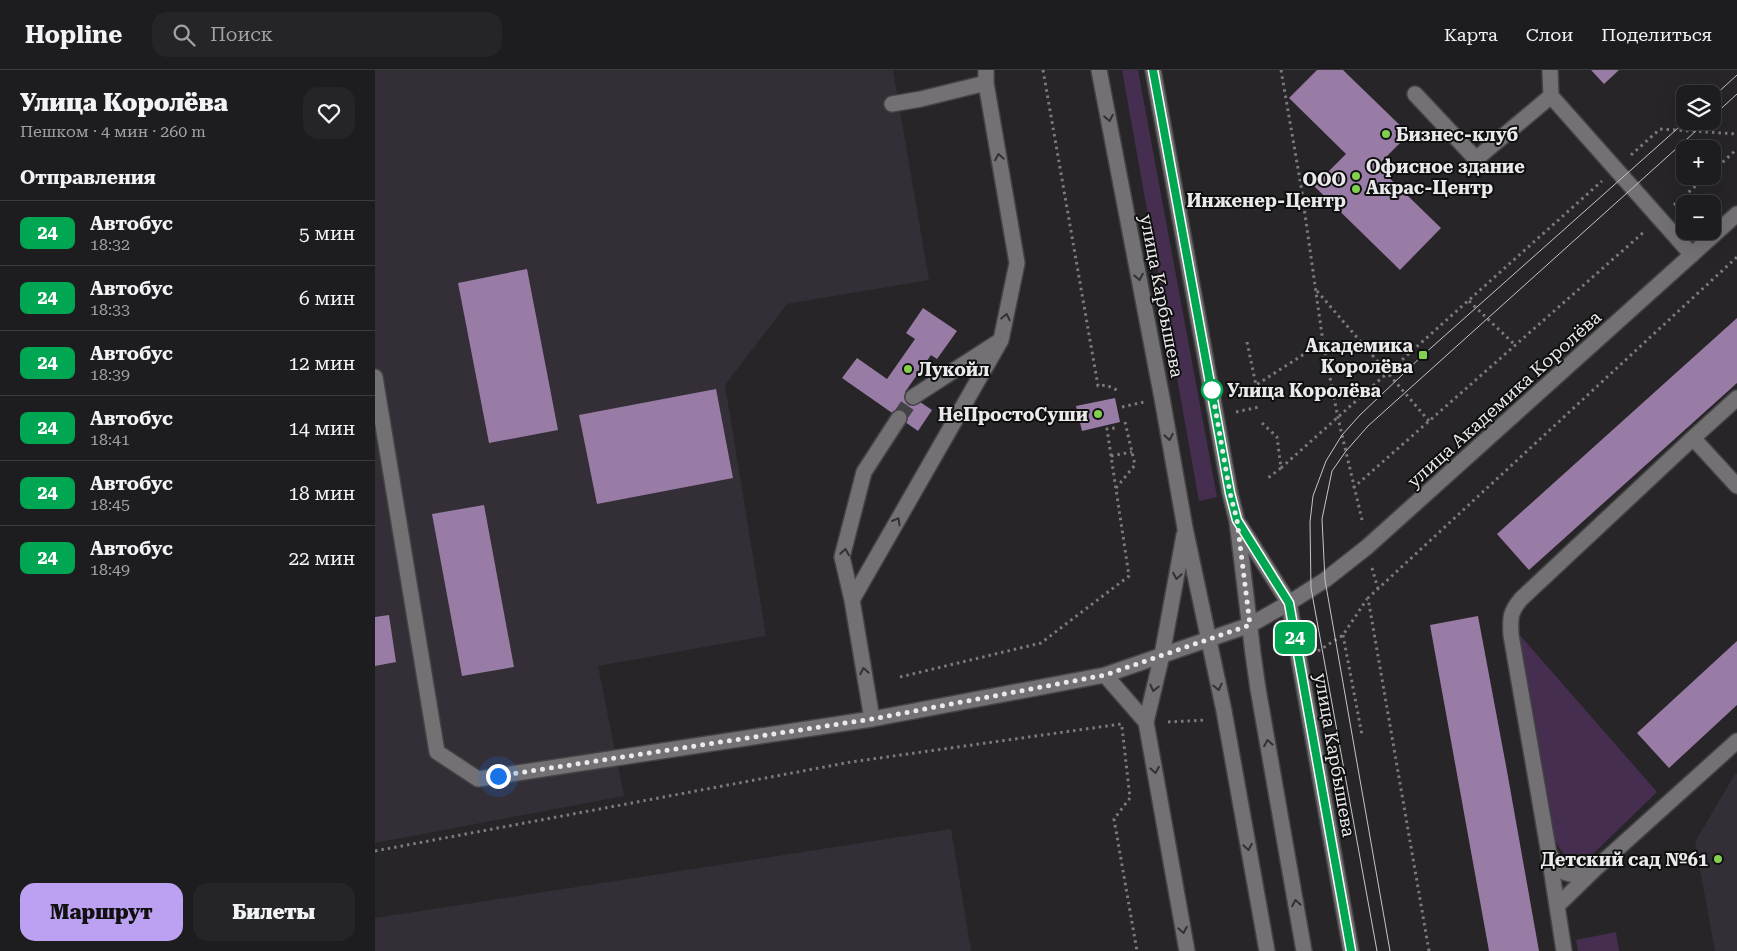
<!DOCTYPE html>
<html lang="ru">
<head>
<meta charset="utf-8">
<style>
	body { margin:0; font-family:"Roboto Serif",serif; background:#252527; color:#f1f3f6; height:100vh; display:flex; flex-direction:column; font-size:19px; white-space:nowrap }
	* { box-sizing:border-box; margin:0 }
	p { font-size:16px; color:#a0a1a4 }
	.icon { flex:none; width:28px; height:28px; fill:none; stroke:currentColor; stroke-width:2; stroke-linecap:round; stroke-linejoin:round }
	.map { position:relative; flex:1; overflow:hidden }
	.side { display:flex; flex-direction:column; background:#1d1c1e; width:375px }
	.side>* { flex:none }
	.badge { padding:0 10px; border-radius:8px; font-size:18px; line-height:32px }
	.tools { position:absolute; left:1301px; top:15px; display:grid; gap:10px }
	.tools a { display:grid; place-items:center; width:45px; height:45px; border-radius:10px; background:#1d1c1e; box-shadow:0 5px 20px #0002,0 0 0 1px #3b3a3c; font-size:25px }
	.you { position:absolute; width:25px; height:25px; margin:-12px; border:4px solid #fff; border-radius:50%; background:#1a73e8; box-shadow:0 0 0 8px #1a73e833 }
	.map>.badge { position:absolute; translate:-50% -50%; box-shadow:0 0 0 2px #fff }
	h2 { padding:0 20px; font-size:19px; line-height:45px }
	.round { display:grid; place-items:center; flex:none; width:52px; height:52px; border-radius:15px; background:#252527 }
	.headline { display:flex; align-items:center; justify-content:space-between; height:85px; padding:0 20px }
	h1 { font-size:24px; font-weight:800; line-height:38px }
	.cta { display:flex; gap:10px; margin-top:auto; padding:10px 20px }
	.cta a { flex:1; height:58px; border-radius:15px; background:#bca0f2; color:#111; font-size:20px; font-weight:800; line-height:58px; text-align:center }
	.cta a+a { background:#252527; color:#f1f3f6 }
	ul { padding:0; list-style:none }
	li { display:flex; align-items:center; gap:15px; height:65px; padding:0 20px; border-top:1px solid #3b3a3c }
	li div { flex:1 }
	li b { display:block; font-size:19px }
	li em { font-style:normal }
	li .badge { min-width:55px; font-weight:700; text-align:center }
	header { display:flex; align-items:center; gap:30px; box-sizing:border-box; height:70px; padding:0 25px; background:#1d1c1e; border-bottom:1px solid #3b3a3c }
	header strong { font-size:24px }
	nav { display:flex; gap:28px; margin-inline-start:auto; font-size:18px }
	.search { width:350px; height:45px; background:#252527; display:flex; align-items:center; gap:12px; box-sizing:border-box; padding:0 18px; border-radius:15px; color:#a0a1a4; font-size:19px }
	main { display:flex; flex:1; min-height:0 }
	.map>svg:first-child { display:block }
	.built { fill:#342e36 }
	.green { fill:#462e51 }
	.building { fill:#987ca5 }
	.lines { fill:none; stroke-linecap:round; stroke-linejoin:round }
	.minor-tunnel { stroke:#444245; stroke-width:15; stroke-dasharray:15 8; stroke-linecap:butt }
	.minor-casing { stroke:#444345; stroke-width:18 }
	.path { stroke:#7b7a7c; stroke-width:3; stroke-dasharray:2.5 4; stroke-linecap:butt }
	.minor { stroke:#747175; stroke-width:15 }
	.tram { stroke:#c6c4c7; stroke-width:1 }
	.oneway { stroke:#323133 }
	.line-casing { stroke:#fff; stroke-width:11 }
	.line { stroke:#00a651; stroke-width:8 }
	.walk { stroke:#eae9eb; stroke-width:5; stroke-dasharray:0 9 }
	.poi-dot { fill:#82d04f; stroke:#0f0f10; stroke-width:2 }
	.stop-dot { fill:#fff; stroke:#00a651; stroke-width:2.5 }
	.labels { text-anchor:middle; dominant-baseline:central; stroke-width:4; stroke-linejoin:round; paint-order:stroke }
	.poi-label { font-size:18px; font-weight:bold; fill:#eae9eb; stroke:#0f0f10; text-anchor:end }
	.street-label { font-size:18px; fill:#eae9eb; stroke:#0f0f10 }
	.stop-label { font-size:18px; font-weight:bold; fill:#eae9eb; stroke:#0f0f10; text-anchor:start }
</style>
</head>
<body>
<header>
<strong>Hopline</strong>
<div class="search"><svg class="icon" aria-label="search" viewBox="0 0 24 24"><circle cx="10" cy="10" r="6"/><path d="M15 15l6 6"/></svg>Поиск</div>
<nav><a>Карта</a><a>Слои</a><a>Поделиться</a></nav>
</header>
<main>
<section class="side">
<div class="headline"><div><h1>Улица Королёва</h1><p>Пешком · 4 мин · 260 m</p></div><a class="round"><svg class="icon" aria-label="heart" viewBox="0 0 24 24"><path d="M12 20l-8-8c-3-5 5-10 8-4 3-6 11-1 8 4z"/></svg></a></div>
<h2>Отправления</h2>
<ul>
<li><span class="badge" style="background:#00a651;color:#fff">24</span><div><b>Автобус</b><p>18:32</p></div><em>5 мин</em></li>
<li><span class="badge" style="background:#00a651;color:#fff">24</span><div><b>Автобус</b><p>18:33</p></div><em>6 мин</em></li>
<li><span class="badge" style="background:#00a651;color:#fff">24</span><div><b>Автобус</b><p>18:39</p></div><em>12 мин</em></li>
<li><span class="badge" style="background:#00a651;color:#fff">24</span><div><b>Автобус</b><p>18:41</p></div><em>14 мин</em></li>
<li><span class="badge" style="background:#00a651;color:#fff">24</span><div><b>Автобус</b><p>18:45</p></div><em>18 мин</em></li>
<li><span class="badge" style="background:#00a651;color:#fff">24</span><div><b>Автобус</b><p>18:49</p></div><em>22 мин</em></li>
</ul>
<div class="cta"><a>Маршрут</a><a>Билеты</a></div>
</section>
<div class="map">
<svg width="1362" height="881" viewBox="0 0 1362 881">
	<rect width="100%" height="100%" fill="#272528"/>
	<path class="built" d="M0 0H518L554 210 412 234 350 315 391 566 223 596 249 726 0 773Z
		M1360 704H1362V881H1340L1320 772Z
		M576 759 596 881H0V848Z"/>
	<path class="green" d="M747 0H763L842 427 824 431Z
		M1144 564 1282 722 1220 782C1217 784 1213 788 1209 789 1194 795 1186 781 1180 770Z
		M1241 862 1244 881H1203L1201 870Z"/>
	<path class="building" d="M942 0H968L1034 64 1002 96 1066 158 1025 200 939 116 971 84 914 28Z
		M1216 0H1244L1229 14Z
		M152 199 183 360 114 373 83 213Z
		M548 238 582 261 562 289 556 285 530 322 557 340 543 361 467 308 482 288 512 309 540 269 531 263Z
		M1362 248V313L1154 500 1122 464Z
		M341 319 358 408 222 434 204 345Z
		M740 328 745 352 707 361 701 336Z
		M109 435 139 597 87 606 57 444Z
		M14 545 21 592 0 596V547Z
		M1103 546 1132 701 1164 881H1114L1055 555Z
		M1362 571V635L1294 698 1262 663Z"/>
	<g class="lines">
		<path class="minor-tunnel" d="M524 348 538 327"/>
		<g class="minor-casing">
			<path id="minor" d="M724 0 787 328 810 458 849 641 892 881
				M778 0 855 423 862 451 878 584 883 619 929 881
				M1175 0 1176 26 1317 185
				M1040 24 1101 89 1176 26
				M517 34 546 29 611 13
				M0 307 62 682 103 709 497 649 730 605 875 555 914 533 950 510 992 477 1362 144
				M538 327 623 272
				M1318 368 1362 416
				M864 454 914 533 976 881
				M809 465 787 585 771 652 812 881
				M477 530 467 487 489 402 524 348
				M730 605 771 652
				M497 649 477 530 626 270 642 193 611 13V0
				M1176 786C1185 807 1199 807 1218 800
				M1182 836 1220 799 1362 671
				M1189 881 1173 778 1136 565C1135 548 1135 542 1146 529L1318 368 1362 328"/>
		</g>
		<path class="path" d="M668 0 723 316 731 315 744 321
			M906 0 926 116 948 272 963 348 988 454
			M1256 85 1285 59 1362 64
			M1338 101 1362 79
			M1299 135 1332 106
			M942 221 1054 351
			M1094 231 1140 275
			M872 272 881 315 948 272
			M747 337 769 332
			M861 342 884 337
			M887 353 902 367 906 398 893 408
			M736 386 757 382
			M906 398 1227 111
			M741 418 760 395 750 352
			M978 418 1270 161
			M997 498 1003 519
			M968 565 987 665
			M943 581 968 565 992 529
			M525 607 666 573 754 506 732 359 740 358
			M793 652 832 650
			M747 657 755 728 739 749 762 881
			M0 781 476 692 746 654
			M1054 881 993 528 1362 187"/>
		<use href="#minor" class="minor"/>
		<path class="tram" d="M1338 27 1362 5
			M1338 46 1362 24
			M1002 881 936 518 935 452 938 426 951 391 967 365 985 345 1048 285 1311 51
			M1015 881 950 510 947 449 957 401 971 381 993 356 1332 51"/>
	</g>
	<defs><path id="oneway-chevron" d="M-2-3.5L2.5 0L-2 3.5" fill="none" stroke-width="1.6" stroke-linecap="round" stroke-linejoin="round" transform="scale(1.25)"/></defs>
	<g class="oneway">
		<use href="#oneway-chevron" transform="translate(734 48) rotate(79)"/>
		<use href="#oneway-chevron" transform="translate(624 87) rotate(-100)"/>
		<use href="#oneway-chevron" transform="translate(764 207) rotate(79)"/>
		<use href="#oneway-chevron" transform="translate(631 247) rotate(-78)"/>
		<use href="#oneway-chevron" transform="translate(794 367) rotate(80)"/>
		<use href="#oneway-chevron" transform="translate(522 451) rotate(-60)"/>
		<use href="#oneway-chevron" transform="translate(470 482) rotate(-81)"/>
		<use href="#oneway-chevron" transform="translate(802 506) rotate(100)"/>
		<use href="#oneway-chevron" transform="translate(489 601) rotate(-100)"/>
		<use href="#oneway-chevron" transform="translate(843 617) rotate(77)"/>
		<use href="#oneway-chevron" transform="translate(779 618) rotate(103)"/>
		<use href="#oneway-chevron" transform="translate(893 673) rotate(-100)"/>
		<use href="#oneway-chevron" transform="translate(780 700) rotate(80)"/>
		<use href="#oneway-chevron" transform="translate(873 777) rotate(80)"/>
		<use href="#oneway-chevron" transform="translate(921 833) rotate(-100)"/>
		<use href="#oneway-chevron" transform="translate(808 860) rotate(80)"/>
	</g>
	<g class="lines">
		<g class="line-casing">
			<path id="line" d="M778 0 855 423 862 450 914 533 976 881"/>
		</g>
		<use href="#line" class="line"/>
		<path class="walk" d="M123 706 497 649 730 605 875 555 862 450 855 423 837 320"/>
	</g>
	<g class="poi-dot">
		<circle cx="1011" cy="64" r="5"/>
		<circle cx="981" cy="106" r="5"/>
		<circle cx="981" cy="119" r="5"/>
		<rect x="1043" y="280" width="10" height="10" rx="2.5"/>
		<circle cx="533" cy="299" r="5"/>
		<circle cx="723" cy="344" r="5"/>
		<circle cx="1343" cy="789" r="5"/>
	</g>
	<circle class="stop-dot" cx="837" cy="320" r="10"/>
	<g class="labels">
		<g class="poi-label">
			<text x="1021" y="64" text-anchor="start">Бизнес-клуб</text>
			<text x="991" y="96" text-anchor="start">Офисное здание<tspan x="991" dy="21">Акрас-Центр</tspan></text>
			<text x="971" y="109">ООО<tspan x="971" dy="21">Инженер-Центр</tspan></text>
			<text x="1038" y="275">Академика<tspan x="1038" dy="21">Королёва</tspan></text>
			<text x="543" y="299" text-anchor="start">Лукойл</text>
			<text x="713" y="344">НеПростоСуши</text>
			<text x="1333" y="789">Детский сад №61</text>
		</g>
		<g class="street-label">
			<text transform="translate(787 226) rotate(79)">улица Карбышева</text>
			<text transform="translate(1129 329) rotate(-42)">улица Академика Королёва</text>
			<text transform="translate(960 685) rotate(80)">улица Карбышева</text>
		</g>
		<g class="stop-label">
			<text x="852" y="320">Улица Королёва</text>
		</g>
	</g>
</svg>
<div class="tools">
<a><svg class="icon" aria-label="layers" viewBox="0 0 24 24"><path d="M12 4l9 5-9 5-9-5zM3 14l9 5 9-5"/></svg></a>
<a>+</a>
<a>−</a>
</div>
<div class="you" style="left:123px;top:706px"></div>
<b class="badge" style="left:920px;top:568px;background:#00a651;color:#fff">24</b>
</div>
</main>
</body>
</html>
